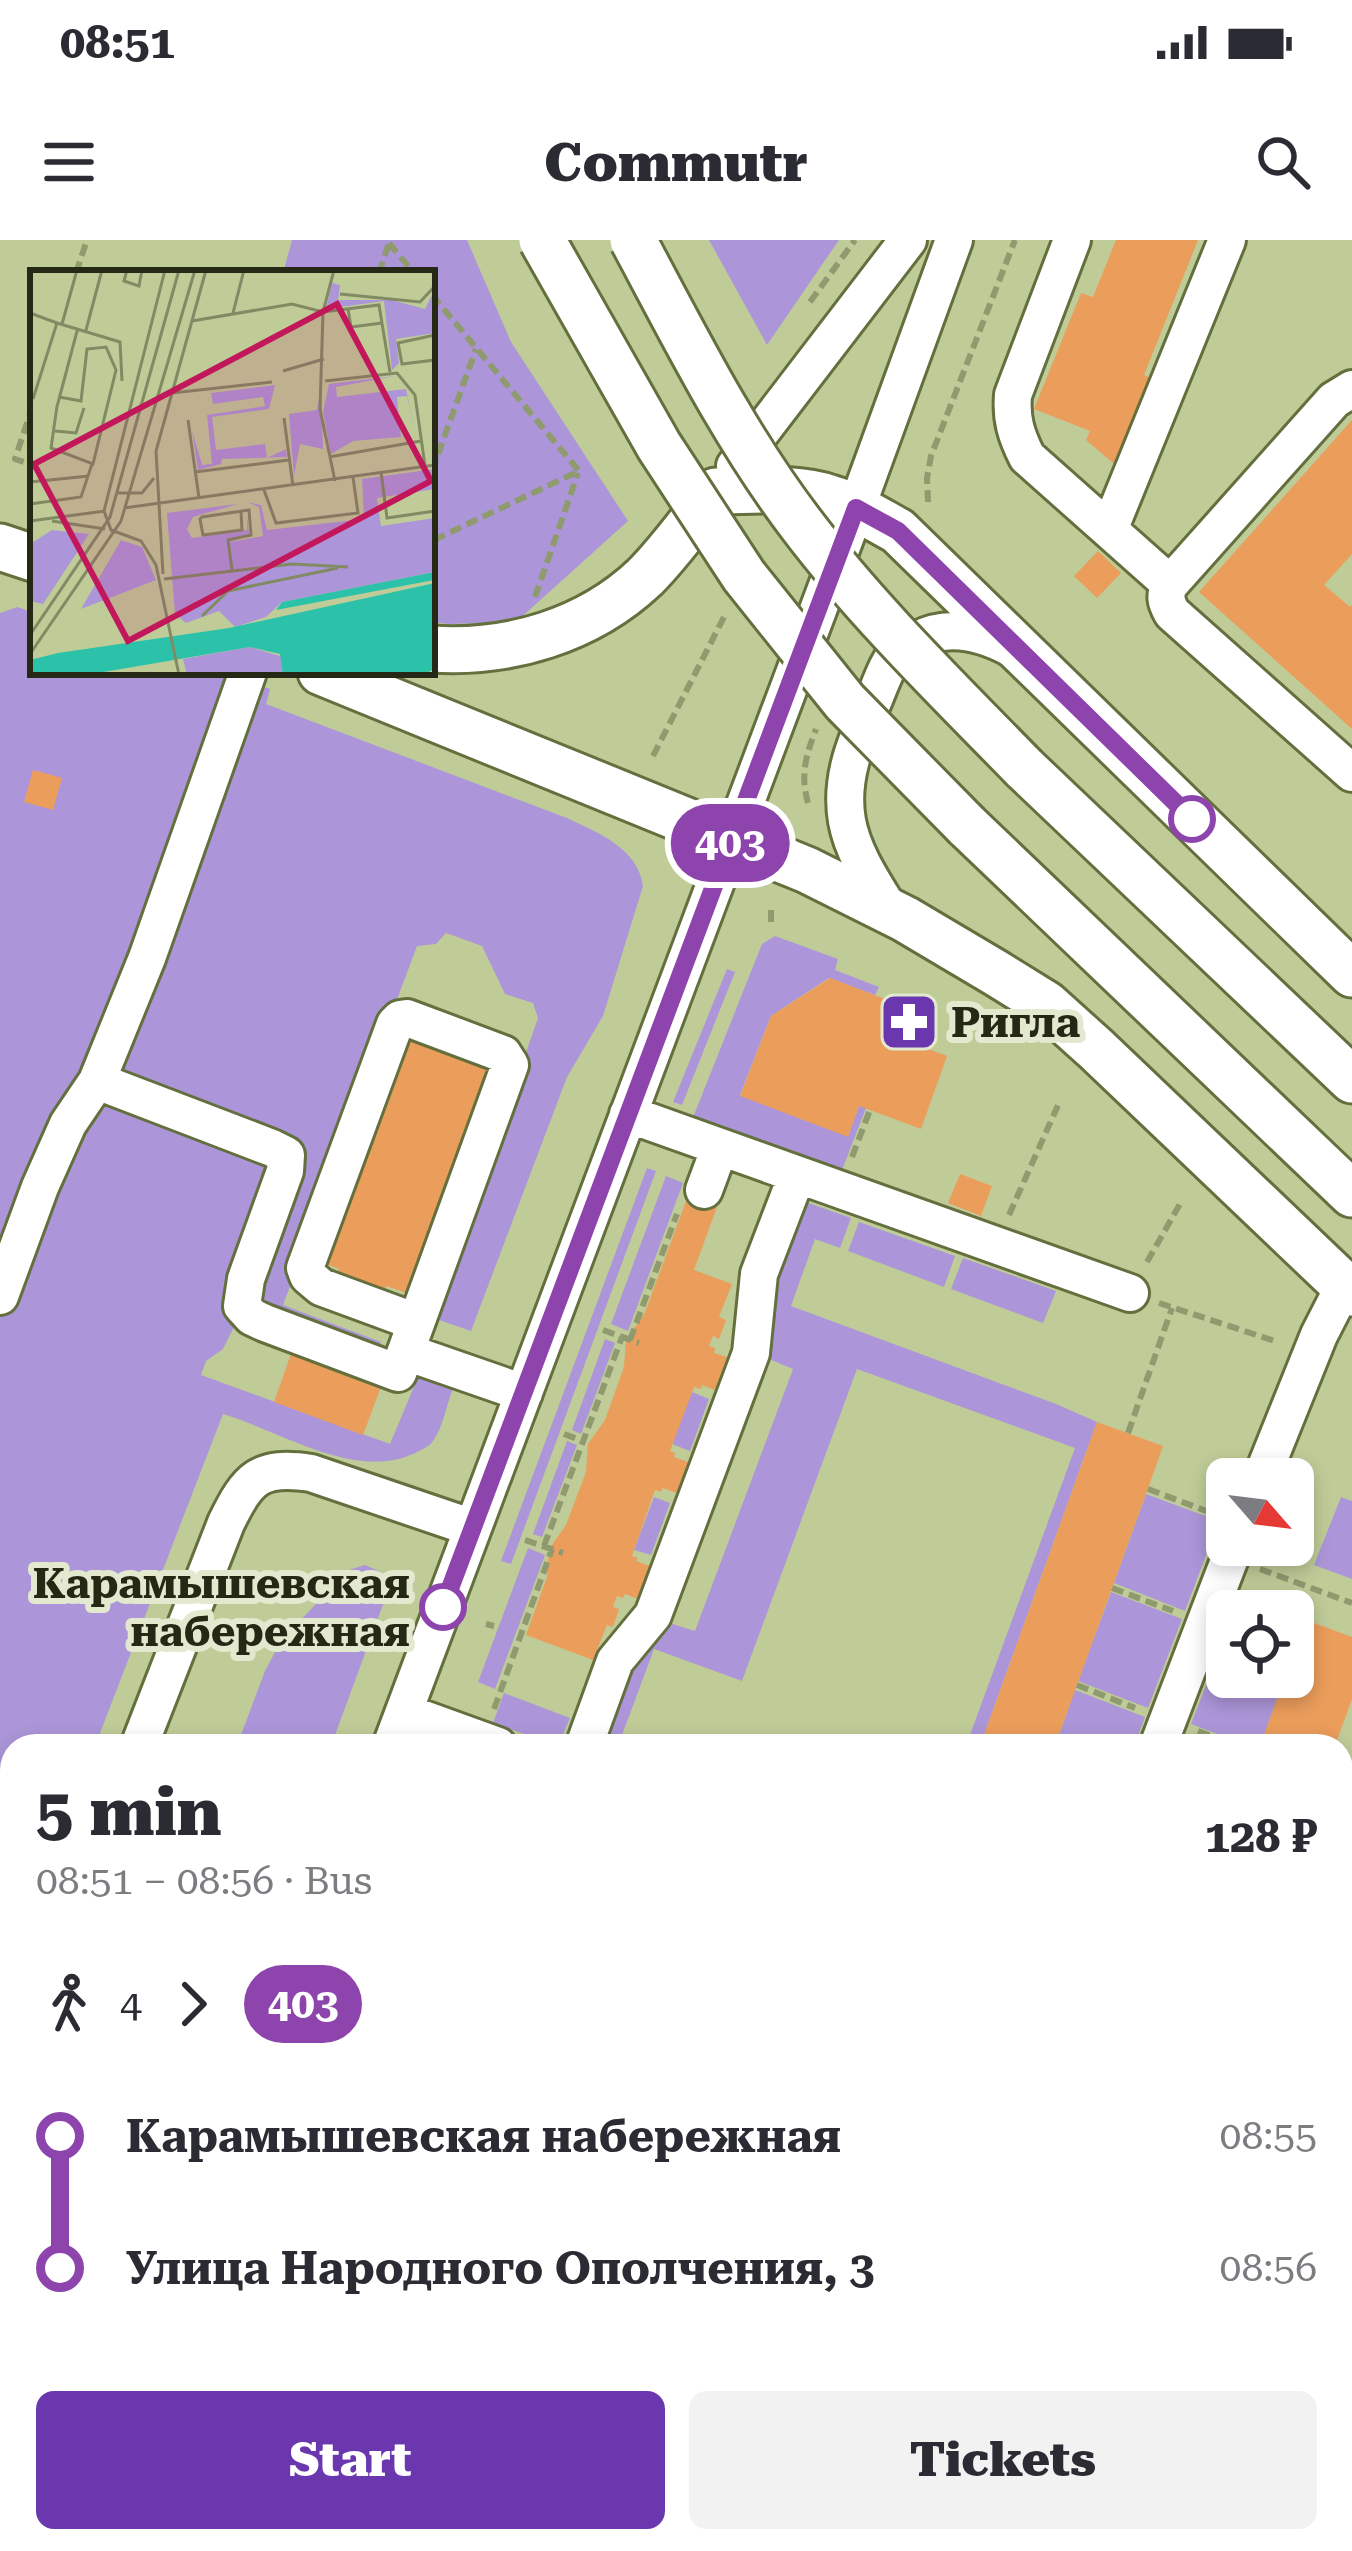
<!DOCTYPE html>
<html lang="en">
<head>
<meta charset="utf-8">
<style>
	body { margin:0; font-family:"Roboto Serif",serif; background:#f2f2f3; color:#2b2b33; height:100vh; display:flex; flex-direction:column; font-size:45px; white-space:nowrap }
	* { box-sizing:border-box; margin:0 }
	p { font-size:39px; color:#7c7c81 }
	.icon { flex:none; width:66px; height:66px; fill:none; stroke:currentColor; stroke-width:2; stroke-linecap:round; stroke-linejoin:round }
	.map { position:relative; flex:1; overflow:hidden }
	.side { position:absolute; left:0px; top:1494px; width:1353px; height:819px; display:flex; flex-direction:column; background:#fff; border-radius:36px 36px 0 0; box-shadow:0 6px 18px #0003 }
	.side>* { flex:none }
	.badge { padding:0 24px; border-radius:39px; font-size:42px; line-height:78px }
	.needle { width:78px; rotate:118deg }
	.controls { position:absolute; left:1206px; top:1218px; display:grid; gap:24px }
	.controls a { display:grid; place-items:center; width:108px; height:108px; border-radius:18px; background:#fff; box-shadow:0 6px 18px #0003; font-size:60px }
	.map>.badge { position:absolute; translate:-50% -50%; box-shadow:0 0 0 6px #fff }
	.legs { display:flex; align-items:center; gap:18px; height:132px; padding:0 36px; font-size:39px }
	.legs p { margin-inline-start:auto }
	.summary { display:flex; align-items:center; justify-content:space-between; height:204px; padding:0 36px }
	h1 { font-size:66px; font-weight:800; line-height:90px }
	.action { display:flex; gap:24px; margin-top:auto; padding:24px 36px }
	.action a { flex:1; height:138px; border-radius:18px; background:#6b37ae; color:#fff; font-size:48px; font-weight:800; line-height:138px; text-align:center }
	.action a+a { background:#f2f2f3; color:#2b2b33 }
	ul { padding:0 36px; list-style:none }
	li { display:flex; align-items:center; gap:42px; height:132px; font-size:45px }
	li i { display:grid; place-items:center; width:18px; height:100%; margin:0 15px; background:currentColor }
	li i::after { content:''; width:30px; height:30px; margin:-15px; border:9px solid; border-radius:50%; background:#fff }
	li p { margin-inline-start:auto }
	li:first-child i { background:linear-gradient(#0000 50%,currentColor 0) }
	li:last-child i { background:linear-gradient(currentColor 50%,#0000 0) }
	.status { display:flex; justify-content:space-between; align-items:center; height:84px; padding:0 60px; background:#fff; direction:ltr }
	.status svg { height:33px; fill:currentColor }
	header { display:flex; justify-content:space-between; align-items:center; height:156px; padding:0 36px; background:#fff; font-size:54px; font-weight:800 }
	.map>svg:first-child { display:block }
	.built { fill:#b3c185 }
	.green { fill:#ac96d9 }
	.building { fill:#eb9d5b }
	.lines { fill:none; stroke-linecap:round; stroke-linejoin:round }
	.minor-casing { stroke:#646f3e; stroke-width:42 }
	.major-casing { stroke:#646f3e; stroke-width:51 }
	.path { stroke:#8f9a6f; stroke-width:6; stroke-dasharray:12 6; stroke-linecap:butt }
	.minor { stroke:#fff; stroke-width:36 }
	.major { stroke:#fff; stroke-width:45 }
	.major-bridge-casing { stroke:#646f3e; stroke-width:51; stroke-linecap:butt }
	.major-bridge { stroke:#fff; stroke-width:45 }
	.line-1-casing { stroke:#fff; stroke-width:27 }
	.line-1 { stroke:#8e44ad; stroke-width:18 }
	.stop-1-dot { fill:#fff; stroke:#8e44ad; stroke-width:6 }
	.labels { text-anchor:middle; dominant-baseline:central; stroke-width:12; stroke-linejoin:round; paint-order:stroke }
	.poi-label { font-size:42px; font-weight:bold; fill:#242814; stroke:#e2e9cf; text-anchor:start }
	.stop-label { font-size:42px; font-weight:bold; fill:#242814; stroke:#e2e9cf; text-anchor:end }
	.inset-road { fill:none; stroke:#818a63; stroke-width:3 }
	.view { fill:#c2185b; fill-opacity:0.15; stroke:#c2185b; stroke-width:6 }
	.inset-edge { fill:none; stroke:#242814; stroke-width:6 }
</style>
</head>
<body>
<div class="status"><b>08:51</b><svg viewBox="0 0 49 12"><path d="M0 12V9h3v3zM5 12V6h3v6zM10 12V3h3v9zM15 12V0h3v12zM26 1h20v11H26zM47 4h2v5h-2z"/></svg></div>
<header><svg class="icon" aria-label="menu" viewBox="0 0 24 24"><path d="M4 6h16M4 12h16M4 18h16"/></svg>Commutr<svg class="icon" aria-label="search" viewBox="0 0 24 24"><circle cx="10" cy="10" r="6"/><path d="M15 15l6 6"/></svg></header>
<div class="map">
<svg width="1352" height="2311" viewBox="0 0 1352 2311">
	<rect width="100%" height="100%" fill="#bfcc98"/>
	<path class="built" d="M1341 2232 1352 2237V2288L1342 2311H844L848 2301H1341Z"/>
	<path class="green" d="M292 0H467L511 102 628 281 516 382 448 384 432 382V33H283Z
		M709 0H839L767 105Z
		M17 367 33 372V432H217L270 449 266 464 567 578C598 593 638 608 643 646L603 776 567 837 471 1091 433 1078 538 778 533 763 505 754 482 706 446 693 436 704 417 706 283 1065 381 1102 379 1108 265 1065 260 1058 270 919 232 1049 234 1087 223 1109 206 1121 201 1135 390 1204 418 1137 444 1143 453 1148C447 1164 443 1187 433 1201 431 1205 423 1209 419 1211 359 1244 281 1191 223 1174L95 1506H12V1720L0 1752V373Z
		M775 696 838 719 835 730 879 747 875 755 829 738 771 776 740 855 848 896 859 866 866 868 839 938 690 885 762 704Z
		M727 729 735 732 682 865 673 862Z
		M647 928 656 931 511 1324 501 1321Z
		M666 936 683 943 628 1091 611 1084Z
		M800 960 851 978 840 1008 815 999 791 1066 1056 1164 1097 1182 980 1506H966L1075 1208 857 1129 742 1441 654 1409 618 1506H595L621 1435 666 1382 695 1391 793 1129 764 1117 769 1045Z
		M859 982 955 1016 944 1047 848 1011Z
		M963 1018 1056 1051 1043 1083 951 1049Z
		M605 1099 615 1103 581 1194 572 1190Z
		M692 1152 709 1159 690 1211 672 1204Z
		M567 1201 577 1205 542 1297 533 1294Z
		M1146 1254 1219 1281 1185 1371 1114 1343Z
		M654 1257 670 1263 651 1315 634 1310Z
		M1341 1257 1352 1261V1339L1314 1325Z
		M528 1308 545 1315 495 1449 478 1442Z
		M365 1325 381 1332 388 1351 331 1506H255L239 1500 265 1431 282 1399 349 1330Z
		M1111 1352 1182 1379 1148 1468 1078 1441Z
		M1225 1396 1227 1437H1285L1260 1506H1249L1191 1484Z
		M1075 1450 1145 1477 1134 1506H1055Z
		M504 1453 570 1478 558 1506 493 1483Z
		M0 1802 12 1807V1915L0 1911Z
		M12 2098V2301H80L76 2311H0V2130Z
		M438 2301H688L684 2311H464Z"/>
	<path class="building" d="M1116 0H1198L1144 135 1156 140 1120 229 1086 200 1090 191 1034 169 1081 53 1093 57Z
		M1352 180V314L1324 345 1350 367 1352 365V489L1199 352Z
		M1098 311 1121 333 1097 358 1074 336Z
		M33 530 62 538 53 570 24 562Z
		M830 738 927 775 917 805 947 816 921 889 859 866 848 897 740 856 771 776Z
		M402 795 493 828 410 1054 386 1046 384 1052 337 1034 339 1029 319 1021Z
		M960 934 992 946 981 976 948 963Z
		M692 945 721 956 694 1030 732 1044 719 1077 726 1080 719 1099 713 1096 709 1106 715 1108 714 1113 727 1117 715 1150 702 1145 701 1149 694 1147 670 1211 675 1213 674 1217 688 1222 677 1253 663 1248 661 1252 655 1250 632 1316 638 1318 636 1321 650 1326 638 1359 625 1354 623 1358 617 1356 613 1367 619 1369 613 1387 607 1385 593 1420 526 1395 547 1337 549 1309 566 1285 586 1232 588 1204 605 1180 624 1127 626 1099 644 1075Z
		M292 1111 382 1144 363 1195 274 1162Z
		M1097 1182 1163 1206 1146 1254 1055 1506H980Z
		M1306 1380 1352 1397V1459L1335 1506H1260L1285 1437H1293V1416Z
		M0 1999 12 2003V2098L1 2129Z
		M330 2301H438L463 2311H326Z
		M688 2301H763L759 2311H684Z
		M1026 2301H1116L1112 2311H1023Z
		M1267 2301 1264 2311H1190L1164 2302Z"/>
	<g class="lines">
		<g class="minor-casing">
			<path id="minor" d="M1072 0 1013 155C1011 179 1016 195 1027 217L1170 344
				M1352 149 1334 160 1170 344C1164 356 1166 362 1172 373L1352 533
				M735 226 908 0
				M1109 290 1227 0
				M891 672C874 644 853 614 847 581 839 536 858 497 875 457 881 442 889 419 901 408 905 404 912 403 917 400 949 383 984 393 1013 409
				M97 841 272 908 286 915 285 931 246 1039 242 1066 252 1077 265 1083 398 1133 507 833 510 825 503 814 407 778 400 779 395 784 305 1028 308 1036 321 1047 416 1082
				M628 874 1130 1053
				M704 950 720 907
				M0 1056 40 947 68 884 97 841 147 718 248 432
				M406 1112 524 1153
				M1261 1239 1319 1095 1344 1046
				M404 1472 498 1506
				M139 1506 226 1283C248 1238 259 1225 311 1233L473 1288
				M391 1506 856 269 954 0
				M584 1506 615 1421 653 1375 751 1113 759 1034 797 935
				M1158 1506 1235 1305
				M0 1965 12 1969
				M1341 2207 1352 2193
				M106 2311 110 2301
				M294 2311 298 2301
				M814 2311 817 2301
				M1301 2311 1304 2301"/>
		</g>
		<g class="major-casing">
			<path id="major" d="M0 307 33 318
				M432 409C509 414 588 391 645 337 671 311 693 279 716 251 753 251 795 246 830 258 854 265 876 279 898 291L1352 734
				M321 432 807 630 905 679 996 733 1046 764 1096 809 1352 1053
				M1024 528 1352 840
				M967 586 1352 954"/>
		</g>
		<path class="path" d="M389 3 414 33
			M76 33 87 0
			M379 33 389 3
			M432 55 579 231
			M810 62 855 0
			M33 165 15 219 33 225
			M432 231 476 109
			M928 262 927 238 931 216 1015 0
			M432 282 435 296 432 305
			M434 300 579 231
			M535 357 578 233
			M653 516 725 375
			M808 563C800 535 806 515 816 489
			M771 670V682
			M852 917 870 870
			M1009 975 1059 863
			M1147 1022 1180 964
			M1159 1063 1278 1102
			M603 1090 639 1103
			M630 1100 677 974
			M1128 1193 1172 1068
			M564 1194 583 1201
			M1148 1249 1217 1275
			M525 1300 563 1313
			M544 1306 622 1097
			M1260 1329 1352 1363
			M1112 1348 1173 1371
			M486 1384 494 1386
			M1077 1445 1135 1468
			M494 1469 552 1309
			M1198 1491 1236 1506
			M1341 1764 1352 1733
			M1341 1973 1352 1981
			M618 2301 619 2311
			M989 2301 1015 2311
			M182 2311 185 2301
			M974 2311 977 2301"/>
		<use href="#minor" class="minor"/>
		<use href="#major" class="major"/>
		<g class="major-bridge-casing">
			<path id="major-bridge" d="M542 0 659 206 744 336 845 462 967 586
				M633 0C685 97 734 196 801 284 866 370 948 450 1024 528"/>
		</g>
		<use href="#major-bridge" class="major-bridge"/>
	</g>
	<g class="lines">
		<g class="line-1-casing">
			<path id="line-1" d="M443 1367 856 268 898 291 1192 579"/>
		</g>
		<use href="#line-1" class="line-1"/>
	</g>
	<defs>
		<g id="pharmacy-square" transform="scale(3)"><rect x="-9" y="-9" width="18" height="18" rx="4" fill="#6b37ae" stroke="#e2e9cf"/><path d="M-2-6h4v4h4v4h-4v4h-4v-4h-4v-4h4Z" fill="#fff"/></g>
	</defs>
	<g fill-rule="evenodd">
		<use href="#pharmacy-square" x="909" y="782"/>
	</g>
	<g class="stop-1-dot">
		<circle cx="1192" cy="579" r="21"/>
		<circle cx="443" cy="1367" r="21"/>
	</g>
	<g class="labels">
		<g class="poi-label">
			<text x="951" y="782">Ригла</text>
		</g>
		<g class="stop-label">
			<text x="410" y="1343">Карамышевская<tspan x="410" dy="48">набережная</tspan></text>
		</g>
	</g>
	<g transform="translate(30 30)">
		<rect width="405" height="405" fill="#bfcc98"/>
		<path d="M302 13 310 15 308 30H362L395 39 405 19V63L366 69 369 93 362 100 354 31 296 39ZM365 106 306 117 307 127 376 119 386 167 377 126 367 127 371 167 323 171 301 184 293 142 299 114ZM245 115 239 139 182 147 186 180 235 174 237 188 256 179 257 187 192 189 191 194 168 200 162 160 172 195 182 194 177 145 235 136 233 127 183 134 181 123ZM291 118 293 179 270 174 264 206 259 144 287 140ZM405 199V219L347 228 351 256 405 248V302L252 332 236 347 205 357 189 341 156 353 145 344 137 243 208 234 163 247 157 259 162 268 217 260V245L219 264 200 272 233 266 229 237 217 232 231 235 237 260 334 249 332 209ZM22 260 59 264 13 334 0 331V274ZM91 270 112 277 126 310 51 339ZM220 377 253 387V405H157L153 389Z" fill="#ac96d9"/>
		<path d="M405 302 404 310 246 340 252 332ZM405 313V398L394 405H253L250 384 220 377 56 405H0V390L28 383 199 358Z" fill="#2cc2aa"/>
		<path class="inset-road" d="M97 0 94 11 109 16 112 0M135 0 74 241 81 260 111 271 126 295 149 405M304 0 293 42 290 139 305 211M310 24 390 32 405 16M318 39 321 57 352 53M0 43 27 53 3 129M203 43 214 0M162 51 262 34 293 42 349 35 360 102M27 53 90 72 92 111M32 54 47 0M56 60 72 0M405 65 368 73 372 94 405 90M253 101 294 89M295 111 367 103 385 125 395 196M142 123 242 112M29 127 51 131 57 79 76 77 86 100 63 194 21 178 27 136 28 133 46 65 48 58M254 148 263 216M158 150 169 228M25 161 46 163 54 138M299 187 391 171M165 202 259 190M351 202 357 248 405 241M0 212 59 206M234 220 246 253 328 243 323 207M86 223H112L124 208M0 234 51 227 62 194M94 238 405 195M0 251 75 241M22 251 75 259M202 300 198 270 221 265 219 240 172 247 170 249 173 265 212 260 211 242M133 304 126 181 176 0M134 309 262 294 318 297M172 346 198 321 308 298M0 365 80 247 149 0M0 384 91 251 165 0"/>
		<path class="view" d="M307 34 401 211 98 371 4 194Z"/>
		<rect width="405" height="405" class="inset-edge"/>
	</g>
</svg>
<div class="controls">
<a><svg class="needle" viewBox="-14 -14 28 28"><path d="M0-13l5 13h-10z" fill="#e53935"/><path d="M0 13l5-13h-10z" fill="#7c7c81"/></svg></a>
<a><svg class="icon" aria-label="locate" viewBox="0 0 24 24"><circle cx="12" cy="12" r="6"/><path d="M12 2v4M12 18v4M2 12h4M18 12h4"/></svg></a>
</div>
<b class="badge" style="left:730px;top:603px;background:#8e44ad;color:#fff">403</b>
<section class="side">
<div class="summary"><div><h1>5 min</h1><p>08:51 – 08:56 · Bus</p></div><b>128 ₽</b></div>
<div class="legs"><svg class="icon" aria-label="walk" viewBox="0 0 24 24"><circle cx="13" cy="4" r="2"/><path d="M13 8l-2 6 4 7M11 14l-3 7M7 12l3-4h3l4 4"/></svg>4<svg class="icon" aria-label="forward" viewBox="0 0 24 24"><path d="M9 5l7 7-7 7"/></svg><b class="badge" style="background:#8e44ad;color:#fff">403</b></div>
<ul>
<li><i style="color:#8e44ad"></i><b>Карамышевская набережная</b><p>08:55</p></li>
<li><i style="color:#8e44ad"></i><b>Улица Народного Ополчения, 3</b><p>08:56</p></li>
</ul>
<div class="action"><a>Start</a><a>Tickets</a></div>
</section>
</div>
</body>
</html>
